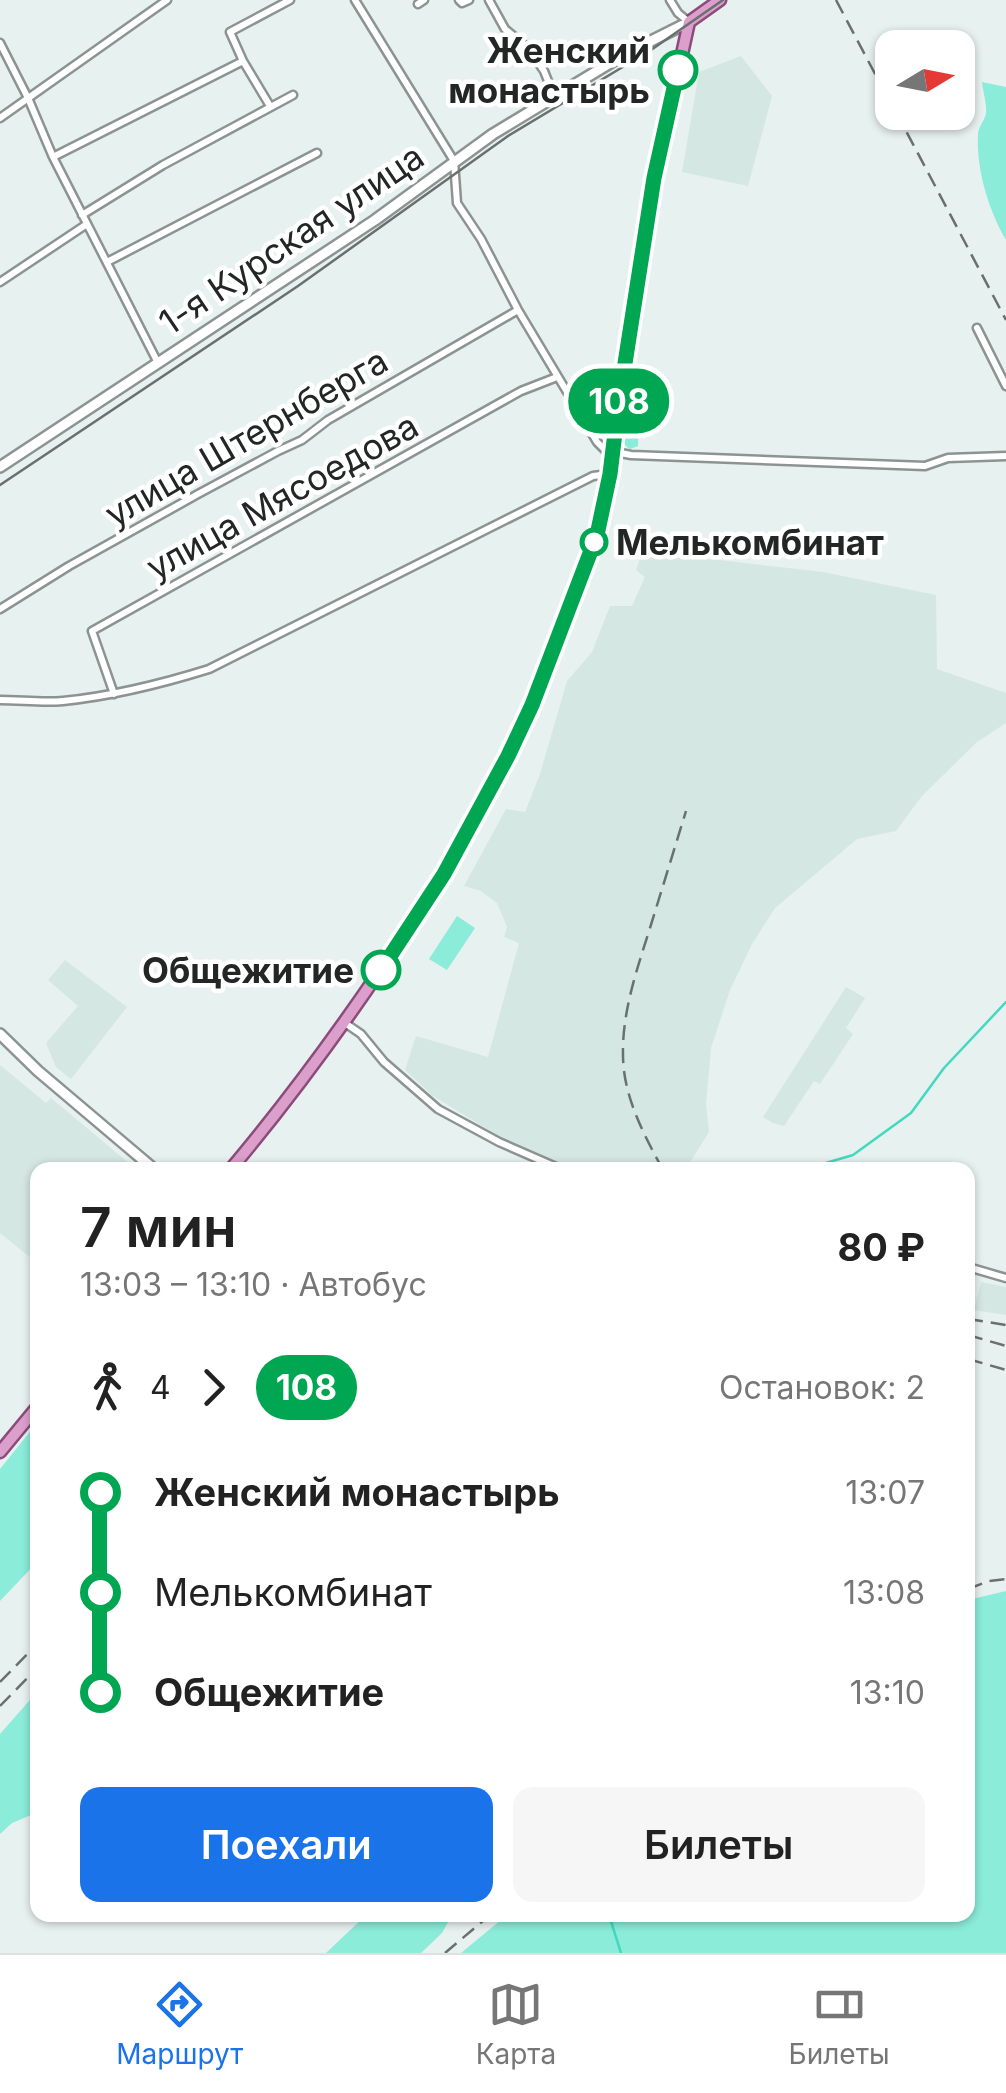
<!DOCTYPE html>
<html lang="ru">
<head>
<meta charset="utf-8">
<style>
	body { margin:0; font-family:Inter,sans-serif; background:#f6f6f6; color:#222; height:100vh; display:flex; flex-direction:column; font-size:38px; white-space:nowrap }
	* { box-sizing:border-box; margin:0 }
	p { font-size:32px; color:#767676 }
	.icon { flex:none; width:55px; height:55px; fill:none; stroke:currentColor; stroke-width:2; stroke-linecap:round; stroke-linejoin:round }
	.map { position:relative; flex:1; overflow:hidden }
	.drawer { position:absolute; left:30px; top:1162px; width:945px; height:760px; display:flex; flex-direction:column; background:#fff; border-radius:20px; box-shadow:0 2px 8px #0004 }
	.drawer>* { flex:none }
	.badge { padding:0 20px; border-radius:32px; font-size:35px; line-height:65px }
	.needle { width:65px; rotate:80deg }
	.buttons { position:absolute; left:875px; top:30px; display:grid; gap:20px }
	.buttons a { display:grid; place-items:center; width:100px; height:100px; border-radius:20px; background:#fff; box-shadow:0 2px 8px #0004; font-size:50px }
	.map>.badge { position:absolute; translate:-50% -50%; box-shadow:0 0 0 5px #fff }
	.legs { display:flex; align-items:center; gap:15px; height:110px; padding:0 50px; font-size:32px }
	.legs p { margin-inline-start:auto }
	.summary { display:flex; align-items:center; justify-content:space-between; height:170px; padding:0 50px }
	h1 { font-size:55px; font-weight:600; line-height:75px }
	.action { display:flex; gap:20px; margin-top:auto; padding:20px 50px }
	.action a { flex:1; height:115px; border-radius:20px; background:#1a73e8; color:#fff; font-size:40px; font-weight:600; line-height:115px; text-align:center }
	.action a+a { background:#f6f6f6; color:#222 }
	ul { padding:0 50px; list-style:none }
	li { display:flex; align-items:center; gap:35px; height:100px; font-size:38px }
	li i { display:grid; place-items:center; width:15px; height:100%; margin:0 12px; background:currentColor }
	li i::after { content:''; width:25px; height:25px; margin:-12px; border:8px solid; border-radius:50%; background:#fff }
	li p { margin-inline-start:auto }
	li:first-child i { background:linear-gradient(#0000 50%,currentColor 0) }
	li:last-child i { background:linear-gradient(currentColor 50%,#0000 0) }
	.dock { display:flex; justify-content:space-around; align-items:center; height:140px; border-top:2px solid #e0e0e0; background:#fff; font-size:28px; color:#767676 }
	.dock a { display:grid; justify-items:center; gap:5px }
	.dock .current { color:#1a73e8 }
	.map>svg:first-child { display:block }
	.built { fill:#d5e7e3 }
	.green { fill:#8becd9 }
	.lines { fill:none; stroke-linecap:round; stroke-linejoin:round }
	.stream { stroke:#43d8c0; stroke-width:2.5 }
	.minor-casing { stroke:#8c9492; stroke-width:11 }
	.tertiary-casing { stroke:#8c9492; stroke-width:14 }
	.primary-casing { stroke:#8b4b7b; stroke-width:15 }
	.minor { stroke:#fff; stroke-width:6 }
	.tertiary { stroke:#fff; stroke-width:9 }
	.primary { stroke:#dc9fcb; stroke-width:10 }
	.tram { stroke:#69706e; stroke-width:2.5 }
	.rail { stroke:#69706e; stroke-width:2.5; stroke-dasharray:15 8; stroke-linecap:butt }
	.line-1-casing { stroke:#fff; stroke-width:22 }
	.line-1 { stroke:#00a651; stroke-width:15 }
	.stop-1-dot { fill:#fff; stroke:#00a651; stroke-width:5 }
	.labels { text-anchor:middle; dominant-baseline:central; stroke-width:9; stroke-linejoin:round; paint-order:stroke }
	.stop-label { font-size:35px; font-weight:bold; fill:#222625; stroke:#fff; text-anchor:end }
	.street-label { font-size:35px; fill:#222625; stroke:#fff }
</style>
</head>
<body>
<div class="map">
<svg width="1006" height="1953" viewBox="0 0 1006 1953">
	<rect width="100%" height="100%" fill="#e7f1ef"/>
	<path class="built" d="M741 56 772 96 748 186 682 172 699 72Z
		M641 556 720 560 823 572 936 595 937 669 1006 693V723L977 742 922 796 896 831 857 839 775 908 752 944 730 990 711 1048 706 1104 709 1132 689 1164 675 1170H582L542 1157 505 1140 433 1096 405 1070 416 1036 488 1057 519 943 504 937 507 927 497 903 481 891 464 886 506 809 525 812 540 774 567 681 592 652 610 606H632L645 577 636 570Z
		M65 960 127 1007 71 1079 56 1067 46 1043 78 1006 48 980Z
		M846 987 865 998 846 1028 853 1034 820 1084 814 1081 784 1126 773 1123 763 1117Z
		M0 1065 46 1103 51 1098 137 1170H38L37 1263 0 1233Z
		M981 1282 1006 1287V1315L974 1310Z"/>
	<path class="green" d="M982 82 1006 87V240C989 211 976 169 978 135 978 126 985 121 986 113 987 105 983 91 982 82Z
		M628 417C640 423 638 435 638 446L630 449C618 442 623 431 625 418Z
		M457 916 475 928 447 970 429 959Z
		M37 1423V1562L0 1601V1469Z
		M1006 1591V1953H461L507 1915H968V1600Z
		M37 1692V1817L31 1815 12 1823 0 1834V1734Z
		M366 1915H452L442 1933 421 1953H326Z"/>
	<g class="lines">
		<path class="stream" d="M802 1170 853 1155 911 1113 944 1068 1006 1002
			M609 1915 621 1953"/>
		<g class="minor-casing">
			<path id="minor" d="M355 0 454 161 457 203 481 239 518 310 597 442 605 450 631 455 925 466 948 458 1006 456
				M459 0 462 3 469 0
				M489 0 505 29 529 49 544 71 554 96
				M670 0 678 13 689 22
				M418 4 424 0
				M0 43 28 98 53 157 158 363
				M243 61 270 106
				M0 118 167 0
				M53 157 243 61 230 32 290 0
				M82 215 163 165 293 95
				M107 262 317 153
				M0 282 87 224
				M977 328 1006 386
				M0 609 69 566 198 494 278 451 302 440 328 420 518 310
				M114 694 92 631 521 391 557 377
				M0 700C21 700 42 703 63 701 113 696 161 684 209 669L593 476 609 474
				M345 1023 361 1034 384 1062 438 1109 499 1142 563 1170
				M968 1267 1006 1278"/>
		</g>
		<g class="tertiary-casing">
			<path id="tertiary" d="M0 467 375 220 493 134 625 54 689 22
				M0 1034 38 1071 155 1170"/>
		</g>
		<g class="primary-casing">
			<path id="primary" d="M230 1170C299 1088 357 1007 415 918 449 864 483 810 510 752 529 713 545 673 560 633 577 590 594 548 605 503L655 178 689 22 720 0
				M0 1452 38 1406"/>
		</g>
		<use href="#minor" class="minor"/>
		<use href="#tertiary" class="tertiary"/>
		<use href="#primary" class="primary"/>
		<path class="tram" d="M0 485 298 286 508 136 651 50 723 0"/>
		<path class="rail" d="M836 0 892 106
			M896 112 1006 320
			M663 1170C644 1135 623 1096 623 1055 622 1012 637 969 650 928 662 889 674 850 686 811
			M968 1319 1006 1325
			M968 1335 1006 1346
			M968 1359 1006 1370
			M968 1589 989 1581 1006 1579
			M0 1682 38 1643
			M0 1706 38 1667
			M445 1953 490 1915"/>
	</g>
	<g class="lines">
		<g class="line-1-casing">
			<path id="line-1" d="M381 970 444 874 508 756 532 705 597 535 610 474 618 408 654 178 678 70"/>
		</g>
		<use href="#line-1" class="line-1"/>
	</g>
	<g class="stop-1-dot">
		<circle cx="678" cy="70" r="18"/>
		<circle cx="594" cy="542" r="12"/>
		<circle cx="381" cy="970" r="18"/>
	</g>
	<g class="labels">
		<g class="stop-label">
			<text x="650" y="50">Женский<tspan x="650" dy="40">монастырь</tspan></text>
			<text x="616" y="542" text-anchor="start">Мелькомбинат</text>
			<text x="354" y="970">Общежитие</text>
		</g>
		<g class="street-label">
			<text transform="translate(291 239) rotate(-34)">1-я Курская улица</text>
			<text transform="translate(246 437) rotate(-30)">улица Штернберга</text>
			<text transform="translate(282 496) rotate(-29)">улица Мясоедова</text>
		</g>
	</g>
</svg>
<div class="buttons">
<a><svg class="needle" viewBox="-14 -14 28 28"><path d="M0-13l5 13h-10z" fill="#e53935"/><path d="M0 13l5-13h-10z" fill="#767676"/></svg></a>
</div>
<b class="badge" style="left:619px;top:401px;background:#00a651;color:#fff">108</b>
<section class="drawer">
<div class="summary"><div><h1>7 мин</h1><p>13:03 – 13:10 · Автобус</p></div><b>80 ₽</b></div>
<div class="legs"><svg class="icon" aria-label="walk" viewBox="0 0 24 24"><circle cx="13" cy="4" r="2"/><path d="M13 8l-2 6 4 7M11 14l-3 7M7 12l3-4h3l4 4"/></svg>4<svg class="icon" aria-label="forward" viewBox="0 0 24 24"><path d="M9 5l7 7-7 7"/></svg><b class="badge" style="background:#00a651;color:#fff">108</b><p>Остановок: 2</p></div>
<ul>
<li><i style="color:#00a651"></i><b>Женский монастырь</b><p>13:07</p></li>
<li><i style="color:#00a651"></i><span>Мелькомбинат</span><p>13:08</p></li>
<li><i style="color:#00a651"></i><b>Общежитие</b><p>13:10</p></li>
</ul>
<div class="action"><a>Поехали</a><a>Билеты</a></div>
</section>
</div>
<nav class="dock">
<a class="current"><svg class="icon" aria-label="directions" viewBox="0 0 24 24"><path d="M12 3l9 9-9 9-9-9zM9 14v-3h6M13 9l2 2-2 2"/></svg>Маршрут</a>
<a><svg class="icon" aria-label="map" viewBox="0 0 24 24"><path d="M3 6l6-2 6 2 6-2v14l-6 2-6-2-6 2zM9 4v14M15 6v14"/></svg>Карта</a>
<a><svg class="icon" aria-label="tickets" viewBox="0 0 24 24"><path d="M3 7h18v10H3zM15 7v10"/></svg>Билеты</a>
</nav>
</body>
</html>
